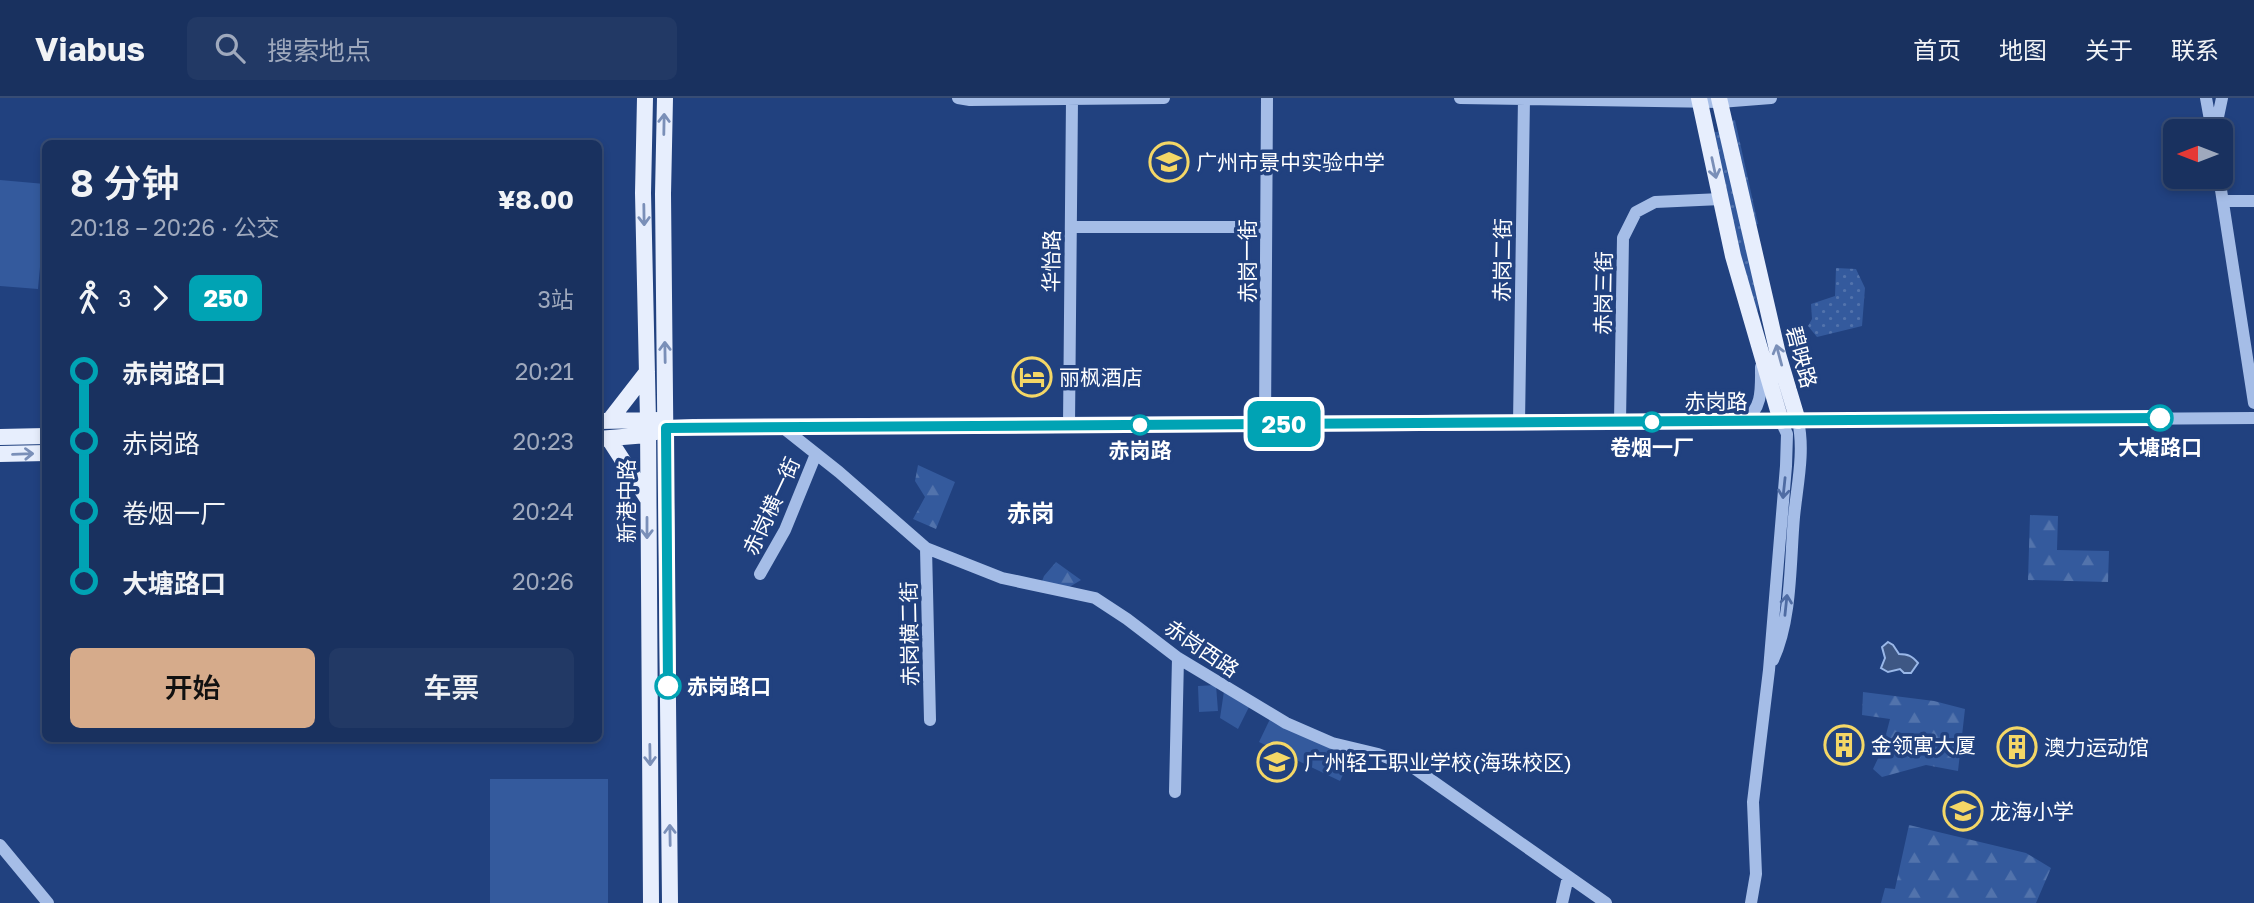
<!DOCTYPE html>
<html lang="zh">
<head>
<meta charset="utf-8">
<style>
	body { margin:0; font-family:"Golos Text","Noto Sans SC",sans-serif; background:#223965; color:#f1f3f6; height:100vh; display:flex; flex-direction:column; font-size:26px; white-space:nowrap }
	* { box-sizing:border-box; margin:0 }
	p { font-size:23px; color:#9fa9bd }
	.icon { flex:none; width:38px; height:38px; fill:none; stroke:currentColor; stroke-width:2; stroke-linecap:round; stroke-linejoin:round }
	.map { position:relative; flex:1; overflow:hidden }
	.side { position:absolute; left:42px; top:42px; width:560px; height:602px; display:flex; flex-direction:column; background:#19315f; border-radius:10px; box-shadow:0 4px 10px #0003,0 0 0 2px #374c74 }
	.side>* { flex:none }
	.badge { padding:0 14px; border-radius:10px; font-size:24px; line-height:46px }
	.needle { width:46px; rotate:270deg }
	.controls { position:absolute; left:2163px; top:21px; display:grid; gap:14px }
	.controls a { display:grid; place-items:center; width:70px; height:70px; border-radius:10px; background:#19315f; box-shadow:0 4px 10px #0003,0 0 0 2px #374c74; font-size:35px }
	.map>.badge { position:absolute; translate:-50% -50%; box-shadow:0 0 0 4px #fff }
	.legs { display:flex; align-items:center; gap:10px; height:77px; padding:0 28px; font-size:23px }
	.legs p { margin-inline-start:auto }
	.summary { display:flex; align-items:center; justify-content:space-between; height:119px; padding:0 28px }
	h1 { font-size:38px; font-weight:600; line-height:52px }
	.button { display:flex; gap:14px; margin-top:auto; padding:14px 28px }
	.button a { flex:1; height:80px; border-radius:10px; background:#d6ab8b; color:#111; font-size:28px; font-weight:600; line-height:80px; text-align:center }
	.button a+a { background:#223965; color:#f1f3f6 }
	ul { padding:0 28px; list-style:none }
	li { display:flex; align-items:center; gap:24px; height:70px; font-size:26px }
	li i { display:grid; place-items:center; width:10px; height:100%; margin:0 9px; background:currentColor }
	li i::after { content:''; width:18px; height:18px; margin:-9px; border:5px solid; border-radius:50%; background:#19315f }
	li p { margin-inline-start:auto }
	li:first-child i { background:linear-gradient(#0000 50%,currentColor 0) }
	li:last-child i { background:linear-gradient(currentColor 50%,#0000 0) }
	header { display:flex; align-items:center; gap:42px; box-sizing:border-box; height:98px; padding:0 35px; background:#19315f; border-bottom:2px solid #374c74 }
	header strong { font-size:33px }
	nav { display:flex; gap:38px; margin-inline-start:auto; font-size:24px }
	.search { width:490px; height:63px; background:#223965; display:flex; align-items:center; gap:18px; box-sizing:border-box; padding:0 24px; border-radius:10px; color:#9fa9bd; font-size:26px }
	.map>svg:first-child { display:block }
	.grass { fill:url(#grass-dots) }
	.forest { fill:url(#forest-firs) }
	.park { fill:#345a9d }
	.water { fill:#3e5784; stroke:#99b7e8; stroke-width:2 }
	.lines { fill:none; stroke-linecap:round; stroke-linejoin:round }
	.minor { stroke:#a5bde7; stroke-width:12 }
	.major { stroke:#e7eefd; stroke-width:16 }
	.oneway { stroke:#7a8fb8 }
	.oneway2 { stroke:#4f6ca3 }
	.line-1-casing { stroke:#fff; stroke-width:16 }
	.line-1 { stroke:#00a3b4; stroke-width:10 }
	.stop-1-dot { fill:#fff; stroke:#00a3b4; stroke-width:3.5 }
	.labels { text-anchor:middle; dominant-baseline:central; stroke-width:7; stroke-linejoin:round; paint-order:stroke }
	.poi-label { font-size:21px; fill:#fff; stroke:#21417f; text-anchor:start }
	.street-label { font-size:21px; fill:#fff; stroke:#21417f }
	.stop-label { font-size:21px; font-weight:bold; fill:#fff; stroke:#21417f }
	.quarter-label { font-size:24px; font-weight:bold; fill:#fff; stroke:#21417f }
</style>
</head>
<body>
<header>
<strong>Viabus</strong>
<div class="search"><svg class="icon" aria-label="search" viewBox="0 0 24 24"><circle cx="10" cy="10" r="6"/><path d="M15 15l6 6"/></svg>搜索地点</div>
<nav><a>首页</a><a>地图</a><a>关于</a><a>联系</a></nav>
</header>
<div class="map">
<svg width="2254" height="805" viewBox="0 0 2254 805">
	<defs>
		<pattern id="grass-dots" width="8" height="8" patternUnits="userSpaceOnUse" patternTransform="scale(1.75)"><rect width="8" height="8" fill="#345a9d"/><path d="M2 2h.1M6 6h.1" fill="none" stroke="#5273ac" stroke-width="1.8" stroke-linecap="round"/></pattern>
		<pattern id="forest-firs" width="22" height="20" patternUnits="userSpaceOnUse" patternTransform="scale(1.75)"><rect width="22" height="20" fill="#345a9d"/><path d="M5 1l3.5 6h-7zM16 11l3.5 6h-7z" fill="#5273ac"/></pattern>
	</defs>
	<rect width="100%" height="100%" fill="#21417f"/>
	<path class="grass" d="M1735 22 1758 126 1750 127 1726 24Z
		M1723 33 1758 206V213L1749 204 1709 35Z
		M1836 170 1856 171 1865 190 1862 228 1817 239 1808 228 1812 221 1811 206 1835 198Z"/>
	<path class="forest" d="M918 367 955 384 936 431 913 421 925 399 915 383Z
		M2030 417 2058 418 2057 452 2109 453 2108 484 2028 482Z
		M1056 464 1081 482 1066 491 1041 486 1044 478Z
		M1863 594 1934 603 1965 611 1958 673 1926 667 1882 679 1873 671 1882 652 1890 621 1862 617Z
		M1909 727 2026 755 2051 770 2036 805H1881L1885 790 1895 791Z"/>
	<path class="park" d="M0 82 45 86V115L38 191 0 188Z
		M1216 587 1218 613 1199 614 1198 588Z
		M1224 593 1249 609 1238 631 1220 620Z
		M1270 621 1351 660 1340 683 1259 644Z
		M490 681H608V805H490Z"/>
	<path class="water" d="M1888 544 1893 547 1899 556C1908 556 1912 558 1918 565L1911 575H1904L1900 571 1888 574 1881 570 1885 560 1882 549Z"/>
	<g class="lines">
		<path class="minor" d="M958 0 970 2 1164 0
			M1460 0 1720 4 1771 0
			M2206 0 2212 33
			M2215 33 2222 0
			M2219 79 2254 305
			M2223 103H2254
			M1071 129H1266
			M1744 323C1763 310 1761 290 1761 269
			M1620 324 1623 140 1636 114 1655 104 1721 101
			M1519 325 1524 0
			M1265 326 1267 0
			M1069 327 1072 1
			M781 328 839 374 926 450 1002 480 1095 500 1127 521 1178 560 1286 625 1332 645 1378 656 1414 670 1606 805
			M926 450 930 622
			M760 476 785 432 816 356
			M1773 562C1792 521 1790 464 1794 419 1797 388 1805 353 1798 323
			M1175 694 1178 560
			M0 747 48 805
			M1562 805 1568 779
			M1751 805 1756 776 1753 704 1769 572 1786 368 1787 336 1781 323 2254 320"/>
		<path class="major" d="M645 0 643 95 648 322 651 805
			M665 0 663 96 670 805
			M1719 0 1778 256 1798 323
			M598 323 656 322
			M609 323 647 274
			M0 339 46 338
			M598 341 647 337 666 330 693 329 1781 323 1733 158 1699 0
			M609 341 647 400
			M0 356 46 355"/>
	</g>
	<defs><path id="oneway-shaft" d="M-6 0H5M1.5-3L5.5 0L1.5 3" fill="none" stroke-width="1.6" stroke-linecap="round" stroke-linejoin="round" transform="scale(1.75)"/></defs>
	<g class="oneway">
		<use href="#oneway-shaft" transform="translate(664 26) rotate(-89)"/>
		<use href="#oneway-shaft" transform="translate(1714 70) rotate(78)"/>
		<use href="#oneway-shaft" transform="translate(644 117) rotate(89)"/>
		<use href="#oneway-shaft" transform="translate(665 254) rotate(-91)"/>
		<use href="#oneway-shaft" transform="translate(1779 257) rotate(-105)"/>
		<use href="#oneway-shaft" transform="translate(23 356) rotate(-2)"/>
		<use href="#oneway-shaft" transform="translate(647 430) rotate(90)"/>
		<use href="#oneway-shaft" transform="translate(650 657) rotate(89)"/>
		<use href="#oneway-shaft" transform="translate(670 737) rotate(-91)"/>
	</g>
	<g class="oneway2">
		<use href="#oneway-shaft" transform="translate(1784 390) rotate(96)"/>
		<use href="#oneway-shaft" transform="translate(1786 507) rotate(-84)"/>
	</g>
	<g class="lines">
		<g class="line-1-casing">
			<path id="line-1" d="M668 588 666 330 2160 320"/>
		</g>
		<use href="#line-1" class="line-1"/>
	</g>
	<defs>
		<g id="school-ring" transform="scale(2.0125)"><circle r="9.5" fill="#21417f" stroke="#f4d766" stroke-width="1.5"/><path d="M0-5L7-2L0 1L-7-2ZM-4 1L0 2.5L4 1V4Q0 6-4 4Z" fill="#f4d766"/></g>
		<g id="hotel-ring" transform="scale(2.0125)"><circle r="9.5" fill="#21417f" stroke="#f4d766" stroke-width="1.5"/><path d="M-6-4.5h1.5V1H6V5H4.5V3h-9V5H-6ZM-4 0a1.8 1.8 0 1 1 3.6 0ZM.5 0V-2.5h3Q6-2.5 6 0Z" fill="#f4d766"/></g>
		<g id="building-ring" transform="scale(2.0125)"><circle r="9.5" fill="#21417f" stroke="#f4d766" stroke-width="1.5"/><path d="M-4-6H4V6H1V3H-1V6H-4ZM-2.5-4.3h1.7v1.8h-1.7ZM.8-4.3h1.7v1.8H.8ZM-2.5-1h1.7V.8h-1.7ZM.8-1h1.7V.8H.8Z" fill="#f4d766"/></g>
	</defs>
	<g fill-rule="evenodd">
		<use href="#school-ring" x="1169" y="64"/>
		<use href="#hotel-ring" x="1032" y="279"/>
		<use href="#building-ring" x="1844" y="647"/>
		<use href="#building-ring" x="2017" y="649"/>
		<use href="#school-ring" x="1277" y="664"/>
		<use href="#school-ring" x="1963" y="713"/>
	</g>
	<g class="stop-1-dot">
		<circle cx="2160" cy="320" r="12"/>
		<circle cx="1652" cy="324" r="9"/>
		<circle cx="1140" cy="327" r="9"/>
		<circle cx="668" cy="588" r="12"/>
	</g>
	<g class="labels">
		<g class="poi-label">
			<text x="1196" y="64">广州市景中实验中学</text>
			<text x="1059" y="279">丽枫酒店</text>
			<text x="1871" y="647">金领寓大厦</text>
			<text x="2044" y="649">澳力运动馆</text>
			<text x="1304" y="664">广州轻工职业学校(海珠校区)</text>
			<text x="1990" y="713">龙海小学</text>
		</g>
		<g class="street-label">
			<text transform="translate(1502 162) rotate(-89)">赤岗二街</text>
			<text transform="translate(1051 163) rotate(-89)">华怡路</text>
			<text transform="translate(1247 163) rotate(-90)">赤岗一街</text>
			<text transform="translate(1603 195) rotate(-89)">赤岗三街</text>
			<text transform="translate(1802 259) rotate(75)">碧映路</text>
			<text x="1716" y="303">赤岗路</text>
			<text transform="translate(626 403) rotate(-90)">新港中路</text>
			<text transform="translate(771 408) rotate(-65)">赤岗横一街</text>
			<text transform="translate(909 536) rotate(-91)">赤岗横二街</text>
			<text transform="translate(1202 550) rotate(34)">赤岗西路</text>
		</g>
		<g class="stop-label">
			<text x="1652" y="349">卷烟一厂</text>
			<text x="2160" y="349">大塘路口</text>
			<text x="1140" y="352">赤岗路</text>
			<text x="687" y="588" text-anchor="start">赤岗路口</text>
		</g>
		<g class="quarter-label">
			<text x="1031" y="414">赤岗</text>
		</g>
	</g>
</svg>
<div class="controls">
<a><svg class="needle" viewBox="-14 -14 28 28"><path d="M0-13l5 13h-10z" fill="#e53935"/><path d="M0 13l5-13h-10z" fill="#9fa9bd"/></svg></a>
</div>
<b class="badge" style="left:1284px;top:326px;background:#00a3b4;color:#fff">250</b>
<section class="side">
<div class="summary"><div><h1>8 分钟</h1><p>20:18 – 20:26 · 公交</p></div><b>¥8.00</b></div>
<div class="legs"><svg class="icon" aria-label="walk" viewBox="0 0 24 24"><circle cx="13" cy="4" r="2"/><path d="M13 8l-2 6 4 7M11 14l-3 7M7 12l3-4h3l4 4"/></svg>3<svg class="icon" aria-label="forward" viewBox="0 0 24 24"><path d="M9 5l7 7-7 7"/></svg><b class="badge" style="background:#00a3b4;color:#fff">250</b><p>3站</p></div>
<ul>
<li><i style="color:#00a3b4"></i><b>赤岗路口</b><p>20:21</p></li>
<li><i style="color:#00a3b4"></i><span>赤岗路</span><p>20:23</p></li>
<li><i style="color:#00a3b4"></i><span>卷烟一厂</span><p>20:24</p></li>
<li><i style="color:#00a3b4"></i><b>大塘路口</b><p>20:26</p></li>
</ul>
<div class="button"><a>开始</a><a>车票</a></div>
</section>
</div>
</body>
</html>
